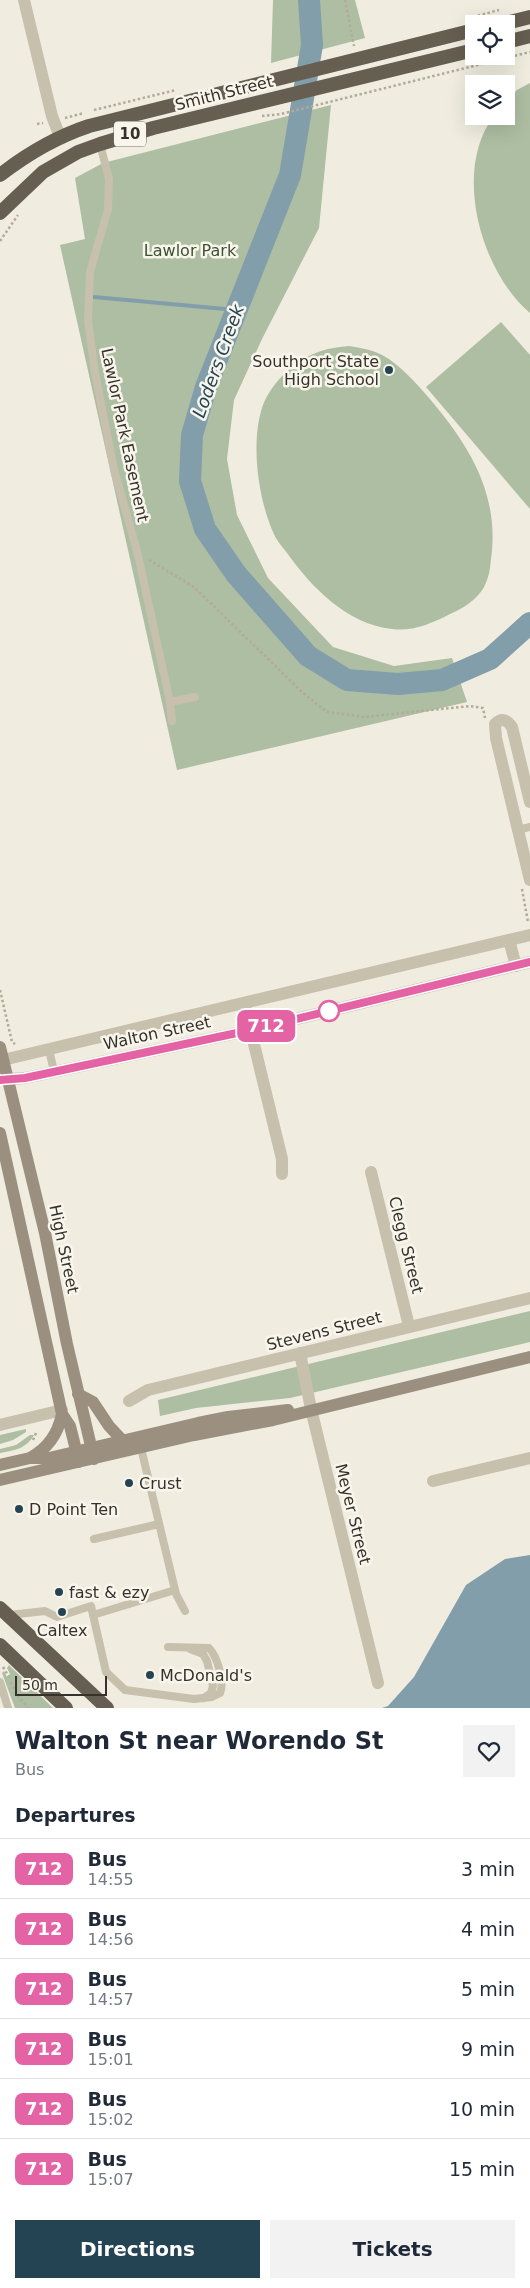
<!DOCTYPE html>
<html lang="en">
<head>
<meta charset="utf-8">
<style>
	body { margin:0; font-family:"DejaVu Sans",sans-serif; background:#f2f2f3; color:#1f2937; height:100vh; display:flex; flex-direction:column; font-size:19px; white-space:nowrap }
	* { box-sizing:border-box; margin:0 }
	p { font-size:16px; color:#747a83 }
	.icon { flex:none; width:28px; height:28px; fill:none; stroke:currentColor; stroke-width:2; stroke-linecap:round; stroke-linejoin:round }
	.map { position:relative; height:1708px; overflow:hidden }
	.side { display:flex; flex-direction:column; background:#fff; flex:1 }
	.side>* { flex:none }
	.badge { padding:0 10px; border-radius:8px; font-size:18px; line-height:32px }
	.tools { position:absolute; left:465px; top:15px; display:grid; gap:10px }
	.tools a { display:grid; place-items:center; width:50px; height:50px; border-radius:0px; background:#fff; box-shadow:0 5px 20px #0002; font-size:25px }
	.scale { position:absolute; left:15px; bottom:12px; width:92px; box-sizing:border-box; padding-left:5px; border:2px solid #36322b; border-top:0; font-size:14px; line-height:18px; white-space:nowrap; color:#36322b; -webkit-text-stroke:4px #f8f6ec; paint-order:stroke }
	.map>.badge { position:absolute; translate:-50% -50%; box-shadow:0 0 0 2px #fff }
	h2 { padding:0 15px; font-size:19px; line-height:45px }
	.round { display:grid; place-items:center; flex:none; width:52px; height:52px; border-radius:0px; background:#f2f2f3 }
	.headline { display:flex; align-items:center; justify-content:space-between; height:85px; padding:0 15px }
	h1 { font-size:24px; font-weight:700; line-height:38px }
	.action { display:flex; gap:10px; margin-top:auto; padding:10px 15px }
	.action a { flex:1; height:58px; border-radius:0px; background:#254453; color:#fff; font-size:20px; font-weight:700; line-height:58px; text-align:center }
	.action a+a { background:#f2f2f3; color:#1f2937 }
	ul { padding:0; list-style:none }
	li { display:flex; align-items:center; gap:15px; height:60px; padding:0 15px; border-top:1px solid #e0e1e3 }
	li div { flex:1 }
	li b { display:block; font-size:19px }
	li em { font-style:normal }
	li .badge { min-width:55px; font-weight:700; text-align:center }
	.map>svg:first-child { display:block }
	.green { fill:#adbea2 }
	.water { fill:#829eaa }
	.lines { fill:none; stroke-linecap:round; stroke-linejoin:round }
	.stream { stroke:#829eaa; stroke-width:4 }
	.river { stroke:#829eaa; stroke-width:22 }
	.path { stroke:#b3aa98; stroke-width:2.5; stroke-dasharray:2.5 2.5; stroke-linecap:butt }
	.service { stroke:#c7c0ad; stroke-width:8 }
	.minor { stroke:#c7c0ad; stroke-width:12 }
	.secondary { stroke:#9b907f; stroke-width:12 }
	.trunk { stroke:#665e50; stroke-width:14 }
	.line-casing { stroke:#fff; stroke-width:11 }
	.line { stroke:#e463a4; stroke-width:8 }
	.poi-dot { fill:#254453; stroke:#f8f6ec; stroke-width:2 }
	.stop-dot { fill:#fff; stroke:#e463a4; stroke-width:2.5 }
	.labels { text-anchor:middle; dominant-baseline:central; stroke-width:5; stroke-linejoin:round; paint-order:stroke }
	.shield { fill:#f8f6ec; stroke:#706d65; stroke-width:1 }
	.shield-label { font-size:15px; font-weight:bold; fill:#36322b }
	.street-label { font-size:16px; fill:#36322b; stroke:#f8f6ec }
	.park-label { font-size:16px; fill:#3d5232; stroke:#f8f6ec }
	.poi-label { font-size:16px; fill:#36322b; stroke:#f8f6ec; text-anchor:start }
	.water-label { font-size:18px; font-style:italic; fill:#254453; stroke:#f8f6ec }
</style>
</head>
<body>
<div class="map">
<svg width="530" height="1708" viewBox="0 0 530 1708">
	<rect width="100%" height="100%" fill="#f0ede0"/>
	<path class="green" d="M273 0H355L365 38 271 63Z
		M530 83V313C481 272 452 170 494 116H506V101L517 90Z
		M331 105 319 228 262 339 234 400 227 459 237 515 268 578 333 647 394 666 452 658 467 702 177 770 60 245 85 239 75 178 103 163Z
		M501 322 530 355V509L426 387Z
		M349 346C361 348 374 350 384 356 401 366 416 383 429 398 469 445 500 494 491 559 490 571 488 583 480 593 473 602 460 610 450 614 433 623 412 632 392 629 347 624 312 588 287 553 282 546 276 540 273 532 258 498 250 441 263 405 273 380 297 359 321 351 330 348 340 347 349 346Z
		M530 1311V1342L290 1398 196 1408 160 1416 158 1400Z
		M26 1429V1432L13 1440 0 1444V1435Z
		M30 1435H34C26 1449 15 1450 0 1453V1449L16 1445Z
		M9 1665 14 1670 53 1708H15L2 1673 4 1671 7 1677 10 1674 7 1668Z"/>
	<path class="water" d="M530 1555V1708H382L388 1706 414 1677 466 1585 505 1559Z"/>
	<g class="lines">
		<path class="stream" d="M94 297 236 310"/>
		<path class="river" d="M309 0 312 45 290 175 206 387 192 435 190 481 205 529 236 574 308 656 347 680 398 684 442 680 490 659 530 623"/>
		<path class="path" d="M345 0 354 46
			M473 17 499 10
			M94 110 176 90
			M262 116 281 114 530 52
			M65 118 84 113
			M37 124 43 123
			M0 241 18 215
			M149 560 194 587 303 693 327 712 364 717 470 706 483 708 485 718
			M522 889 528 922
			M0 990 12 1042 15 1044
			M33 1440 36 1433
			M3 1667 9 1677
			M11 1682 17 1695 28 1708"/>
		<path class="service" d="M100 144 109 179 108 209 90 272 88 320 95 373 114 469 138 555 170 702 195 697
			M170 702 172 721
			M518 830 530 827
			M49 1050 54 1071
			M141 1448 176 1594 185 1611
			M94 1539 159 1524
			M9 1615 45 1611 57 1617 91 1606 106 1672 125 1690 194 1699 212 1697 220 1693C225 1682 217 1656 209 1648L168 1647
			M93 1615 175 1590
			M190 1649 203 1654 207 1661 213 1686 211 1693 204 1698
			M0 1682 8 1708"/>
		<path class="minor" d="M24 0 52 116 60 137
			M530 802 512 727C507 720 502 717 495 724L496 738 530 880
			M509 940 516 966
			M244 1003 282 1159V1174
			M3 1060 530 935
			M8 1079 25 1078 251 1030 530 962
			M371 1172 409 1326
			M300 1353 311 1409 378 1683
			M129 1401 148 1390 530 1298
			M0 1425 62 1410
			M433 1481 530 1458"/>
		<path class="secondary" d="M0 1047 45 1233 67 1344 94 1459
			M0 1133 62 1414 70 1426 79 1462
			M78 1394 93 1402 109 1426 123 1441
			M30 1458C47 1449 58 1434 62 1414
			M0 1465 30 1458H49L198 1423 228 1417 288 1410
			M0 1480 194 1435 273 1420 530 1357"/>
		<path class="trunk" d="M502 24 530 17
			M506 42 530 36
			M0 175C27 154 56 137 89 126L474 30
			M0 213 43 172 78 152 100 144 153 128 474 50
			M0 1608 107 1708
			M0 1645 66 1708"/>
	</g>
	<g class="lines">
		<g class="line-casing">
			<path id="line" d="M0 1080 25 1078 251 1030 530 962"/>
		</g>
		<use href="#line" class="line"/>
	</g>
	<g class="poi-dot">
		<circle cx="389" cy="370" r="5"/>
		<circle cx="129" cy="1483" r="5"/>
		<circle cx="19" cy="1509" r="5"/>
		<circle cx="59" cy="1592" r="5"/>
		<circle cx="62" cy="1612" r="5"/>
		<circle cx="150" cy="1675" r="5"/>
	</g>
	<circle class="stop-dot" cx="329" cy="1011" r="10"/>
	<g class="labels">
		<rect class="shield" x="114" y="121.5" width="32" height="25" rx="4"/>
		<g class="shield-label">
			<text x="130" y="134">10</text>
		</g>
		<g class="street-label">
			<text transform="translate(224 93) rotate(-14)">Smith Street</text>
			<text transform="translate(125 435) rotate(78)">Lawlor Park Easement</text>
			<text transform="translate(157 1033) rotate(-12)">Walton Street</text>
			<text transform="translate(406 1245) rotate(76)">Clegg Street</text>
			<text transform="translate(64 1249) rotate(78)">High Street</text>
			<text transform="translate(324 1331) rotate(-14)">Stevens Street</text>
			<text transform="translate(353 1514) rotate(76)">Meyer Street</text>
		</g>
		<g class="park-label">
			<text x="190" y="250">Lawlor Park</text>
		</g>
		<g class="poi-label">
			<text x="379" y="361" text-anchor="end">Southport State<tspan x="379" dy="18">High School</tspan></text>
			<text x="139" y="1483">Crust</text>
			<text x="29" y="1509">D Point Ten</text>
			<text x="69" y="1592">fast &amp; ezy</text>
			<text x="62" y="1630" text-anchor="middle">Caltex</text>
			<text x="160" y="1675">McDonald's</text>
		</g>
		<g class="water-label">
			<text transform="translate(218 361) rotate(-70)">Loders Creek</text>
		</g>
	</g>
</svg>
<div class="tools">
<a><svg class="icon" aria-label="locate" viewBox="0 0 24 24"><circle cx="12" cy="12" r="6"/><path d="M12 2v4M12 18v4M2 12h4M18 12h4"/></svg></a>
<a><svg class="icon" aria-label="layers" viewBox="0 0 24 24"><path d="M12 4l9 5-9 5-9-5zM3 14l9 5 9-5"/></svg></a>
</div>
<div class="scale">50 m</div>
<b class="badge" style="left:266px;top:1026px;background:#e463a4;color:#fff">712</b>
</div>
<section class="side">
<div class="headline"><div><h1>Walton St near Worendo St</h1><p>Bus</p></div><a class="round"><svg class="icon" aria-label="heart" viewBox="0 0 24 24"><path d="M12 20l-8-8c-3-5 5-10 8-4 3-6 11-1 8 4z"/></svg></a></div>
<h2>Departures</h2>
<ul>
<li><span class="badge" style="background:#e463a4;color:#fff">712</span><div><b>Bus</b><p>14:55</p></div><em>3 min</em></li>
<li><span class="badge" style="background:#e463a4;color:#fff">712</span><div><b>Bus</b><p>14:56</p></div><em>4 min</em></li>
<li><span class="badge" style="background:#e463a4;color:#fff">712</span><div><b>Bus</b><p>14:57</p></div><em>5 min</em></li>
<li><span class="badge" style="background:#e463a4;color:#fff">712</span><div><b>Bus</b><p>15:01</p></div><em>9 min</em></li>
<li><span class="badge" style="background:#e463a4;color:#fff">712</span><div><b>Bus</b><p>15:02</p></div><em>10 min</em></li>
<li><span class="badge" style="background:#e463a4;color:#fff">712</span><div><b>Bus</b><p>15:07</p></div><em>15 min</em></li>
</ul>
<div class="action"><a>Directions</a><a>Tickets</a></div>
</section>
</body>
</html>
